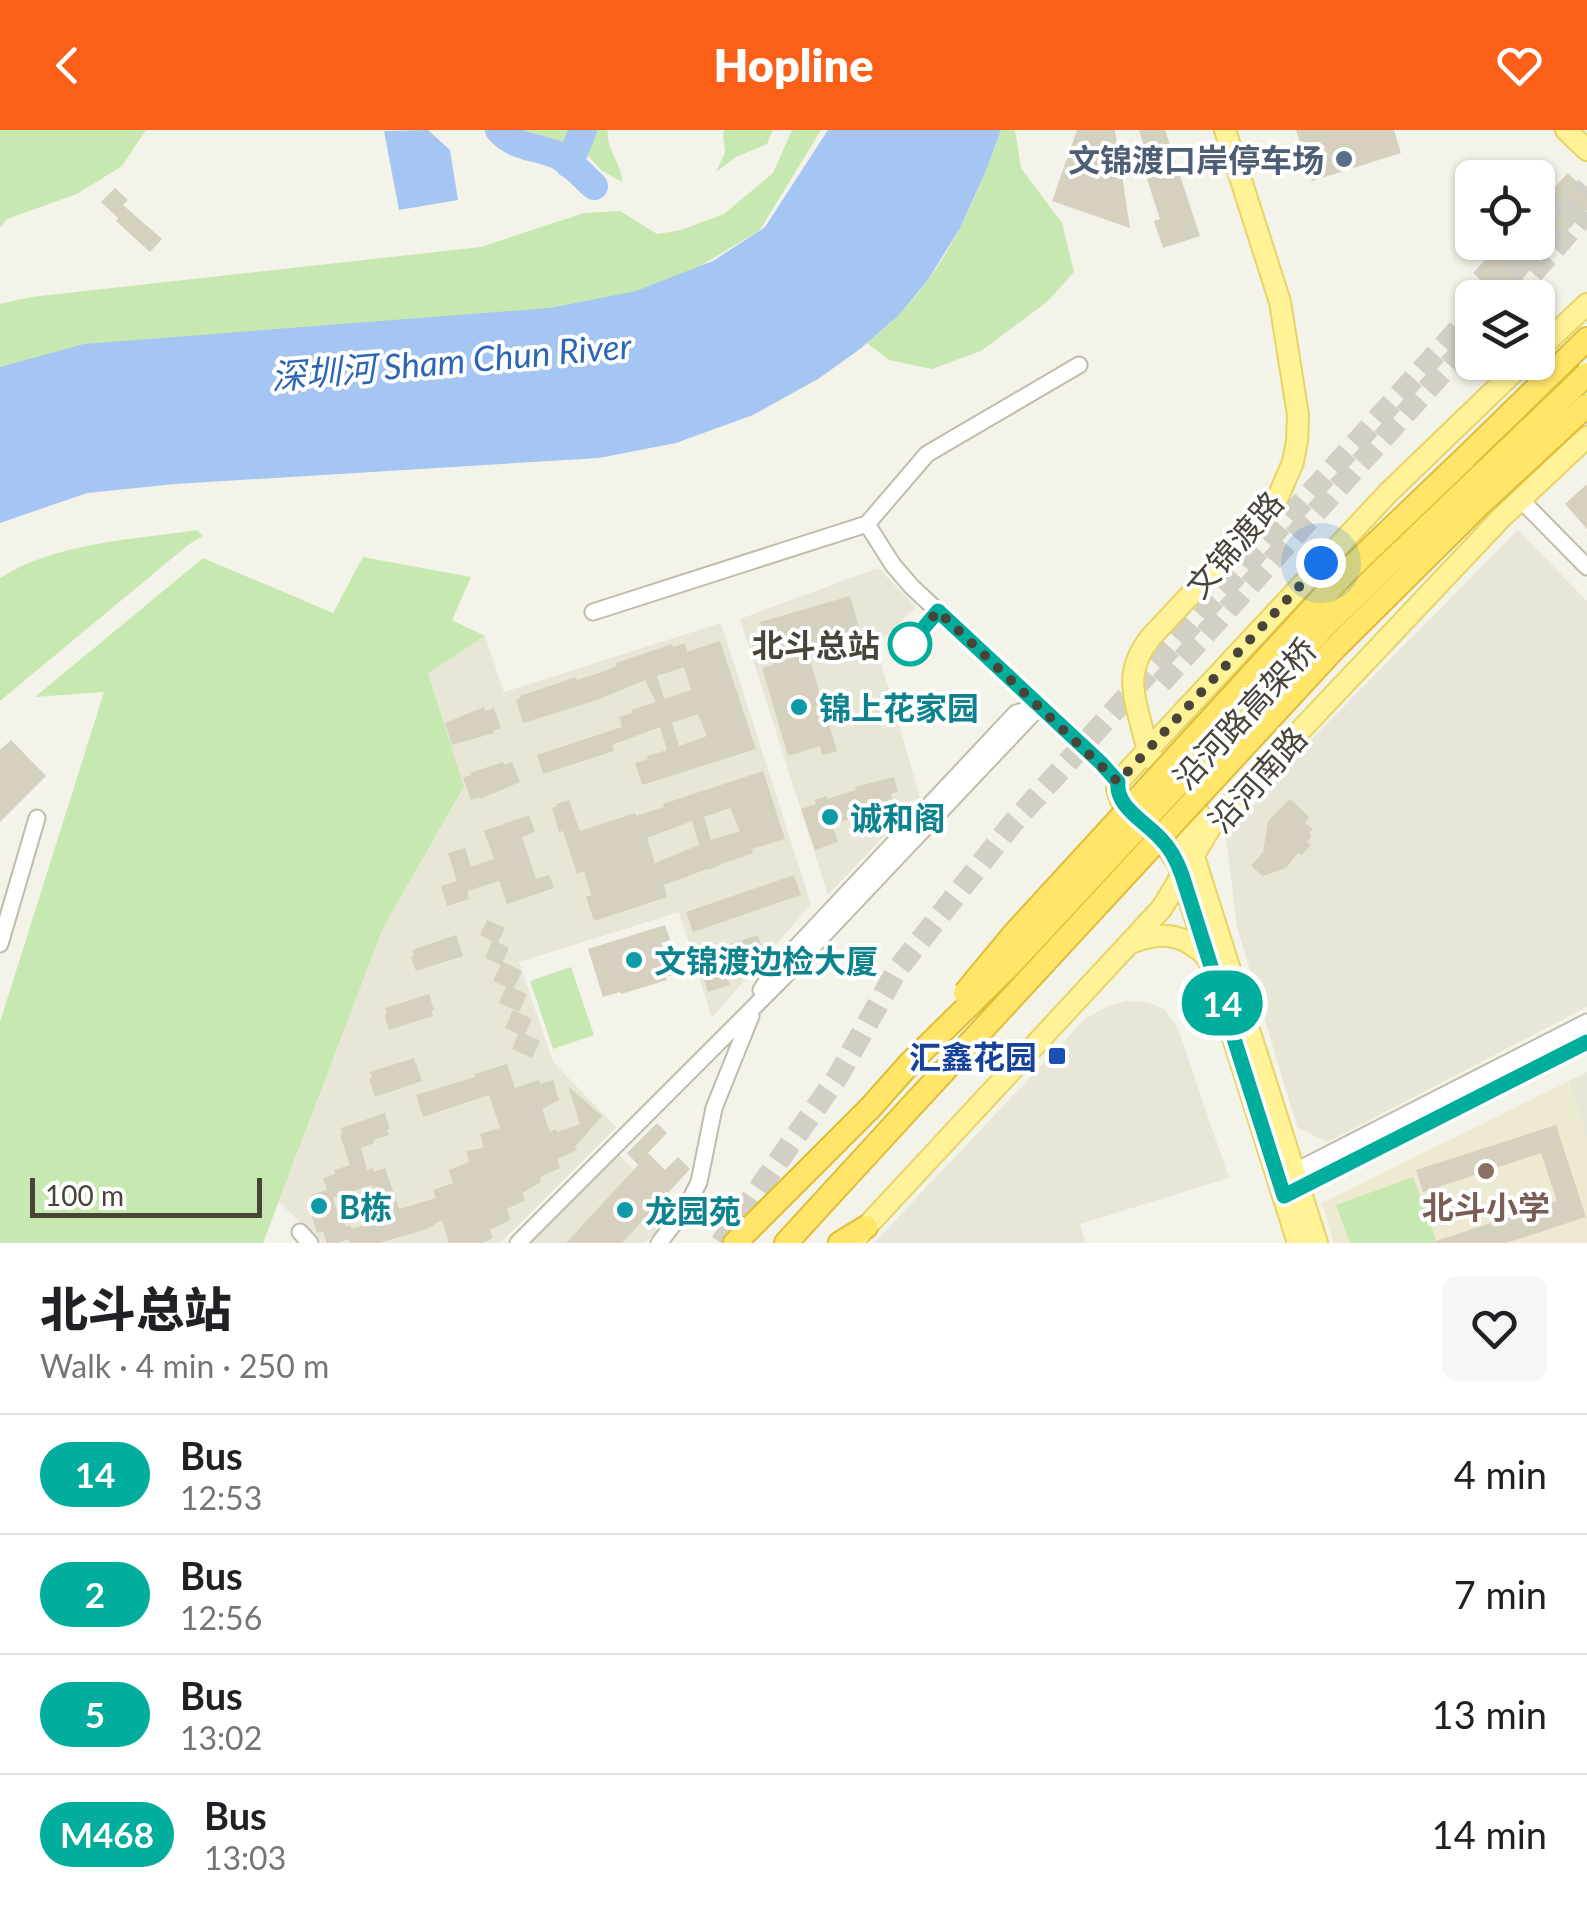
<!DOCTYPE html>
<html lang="en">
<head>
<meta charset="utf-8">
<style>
	body { margin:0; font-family:Lato,"Noto Sans SC",sans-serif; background:#f6f6f6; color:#202124; height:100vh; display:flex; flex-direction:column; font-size:38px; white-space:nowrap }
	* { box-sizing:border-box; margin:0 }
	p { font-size:32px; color:#757577 }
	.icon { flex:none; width:55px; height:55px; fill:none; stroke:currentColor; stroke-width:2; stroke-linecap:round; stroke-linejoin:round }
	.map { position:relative; height:1113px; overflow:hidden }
	.details { display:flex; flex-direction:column; background:#fff; flex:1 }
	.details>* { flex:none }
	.badge { padding:0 20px; border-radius:32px; font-size:35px; line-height:65px }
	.tools { position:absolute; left:1455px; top:30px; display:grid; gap:20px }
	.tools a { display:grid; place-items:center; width:100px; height:100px; border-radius:15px; background:#fff; box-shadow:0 2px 8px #0004; font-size:50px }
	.scale { position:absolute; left:30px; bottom:25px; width:232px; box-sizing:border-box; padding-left:10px; border:5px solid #484437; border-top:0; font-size:28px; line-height:35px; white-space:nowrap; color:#484437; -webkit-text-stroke:8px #fff; paint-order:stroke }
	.you { position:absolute; width:50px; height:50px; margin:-25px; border:8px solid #fff; border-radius:50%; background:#1a73e8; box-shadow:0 0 0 15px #1a73e833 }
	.map>.badge { position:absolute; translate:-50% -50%; box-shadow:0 0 0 5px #fff }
	.round { display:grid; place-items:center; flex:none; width:105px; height:105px; border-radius:15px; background:#f6f6f6 }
	.overview { display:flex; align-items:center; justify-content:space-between; height:170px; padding:0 40px }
	h1 { font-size:48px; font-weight:800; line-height:75px }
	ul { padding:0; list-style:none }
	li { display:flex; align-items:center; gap:30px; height:120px; padding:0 40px; border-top:2px solid #e0e0e0 }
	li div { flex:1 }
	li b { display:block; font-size:38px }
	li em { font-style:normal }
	li .badge { min-width:110px; font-weight:700; text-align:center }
	header { display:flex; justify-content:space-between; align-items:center; height:130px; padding:0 40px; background:#fc5f18; color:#fff; font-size:45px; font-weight:800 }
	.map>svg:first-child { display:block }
	.residential { fill:#e8e6d7 }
	.education { fill:#eeead2 }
	.green { fill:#c7e9b1 }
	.water { fill:#a5c5f2 }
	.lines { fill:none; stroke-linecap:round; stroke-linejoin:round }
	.river { stroke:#a5c5f2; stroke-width:28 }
	.building { fill:#d6d1be; fill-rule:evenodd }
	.highway-tunnel { stroke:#d2d0c5; stroke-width:22; stroke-dasharray:22 11; stroke-linecap:butt }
	.minor-casing { stroke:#c0bcab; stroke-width:19 }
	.major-casing { stroke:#e6d466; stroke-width:24 }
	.highway-casing { stroke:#e0bd37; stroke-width:26 }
	.minor { stroke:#fff; stroke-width:15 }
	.major { stroke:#fff297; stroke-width:20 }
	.highway { stroke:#ffe669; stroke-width:22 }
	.highway-bridge-casing { stroke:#e0bd37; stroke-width:26; stroke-linecap:butt }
	.highway-bridge { stroke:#ffe669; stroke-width:22 }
	.line-casing { stroke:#fff; stroke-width:22 }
	.line { stroke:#01ad9c; stroke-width:15 }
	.walk { stroke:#484437; stroke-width:10; stroke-dasharray:0 18 }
	.service-dot { fill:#5c6f8a; stroke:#fff; stroke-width:4 }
	.stop-dot { fill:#fff; stroke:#01ad9c; stroke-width:5 }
	.culture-dot { fill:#0f9aa8; stroke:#fff; stroke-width:4 }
	.transit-dot { fill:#1a4fb4; stroke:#fff; stroke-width:4 }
	.education-dot { fill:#8d6e63; stroke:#fff; stroke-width:4 }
	.labels { text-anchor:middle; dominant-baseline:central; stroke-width:8; stroke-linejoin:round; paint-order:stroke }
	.service-label { font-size:32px; font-weight:bold; fill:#4e5e75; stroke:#fff; text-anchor:end }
	.street-label { font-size:32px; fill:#484437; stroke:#fff }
	.stop-label { font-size:32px; font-weight:bold; fill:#484437; stroke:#fff; text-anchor:end }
	.culture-label { font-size:32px; font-weight:bold; fill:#0d838f; stroke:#fff; text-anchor:start }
	.transit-label { font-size:32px; font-weight:bold; fill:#164399; stroke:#fff; text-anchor:end }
	.education-label { font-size:32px; font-weight:bold; fill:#785e54; stroke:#fff }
	.water-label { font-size:35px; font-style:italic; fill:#2e66b6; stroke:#fff }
</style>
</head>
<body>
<header><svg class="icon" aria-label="back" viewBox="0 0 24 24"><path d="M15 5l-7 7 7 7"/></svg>Hopline<svg class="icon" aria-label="heart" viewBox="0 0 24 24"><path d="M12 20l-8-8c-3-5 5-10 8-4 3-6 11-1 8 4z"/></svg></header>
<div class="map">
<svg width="1587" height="1113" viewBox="0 0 1587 1113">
	<rect width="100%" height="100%" fill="#f4f3e9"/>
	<path class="residential" d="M1518 400 1587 471V877L1327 1012 1297 997 1237 797 1226 707 1294 627Z
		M878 438 916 477 876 515 920 668 828 765 740 489Z
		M721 493 811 774 712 888 679 782 519 832 553 932 616 997 500 1113H322L279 1072 383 798 464 658 428 543 485 506 504 562Z
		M1127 871 1148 872 1165 880 1177 896 1229 1048 1080 1094 1085 1113H874L1085 889 1108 876Z
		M1587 942V1009L1569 951Z
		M617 1023 676 1081 645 1113H530Z"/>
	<path class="education" d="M1569 951 1587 1009V1113H1334L1322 1073Z"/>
	<path class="green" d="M0 0H146L122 36 77 64 7 89 0 98Z
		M509 0H608C605 19 622 32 622 52L602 41 589 27 556 34 522 30Z
		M725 0H773L767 14 736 27 716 42 725 23 723 4Z
		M792 0H821L760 100 664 158 566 180 0 245V174L31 167 481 117 584 83 620 81 657 104 681 100 724 84 773 43Z
		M1001 0H1015L1021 38 1062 93 1074 142 1047 172 981 221 932 239 889 230 867 213C877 204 888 196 897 186 948 137 977 66 1001 0Z
		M197 400 203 406 188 415 0 571V448C57 412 132 410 197 400Z
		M363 427 471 447 452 490 485 506 428 543 464 657 383 798 263 1113H0V892L104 562 35 567 203 428 333 483Z
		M571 837 594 905 553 919 530 851Z
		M1413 1047 1437 1113H1350L1336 1075Z"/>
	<path class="water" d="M428 0 450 20 458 70 399 80 384 1Z
		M828 0H1001L985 43 960 98 928 150 899 185 860 219 818 249 753 285 676 313 599 328 175 354 87 363 0 393V237L84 214 550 178 636 161 713 131 765 97Z"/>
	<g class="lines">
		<path class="river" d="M499 0C515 18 536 16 557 25 570 31 583 46 594 56
			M569 34 583 0"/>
	</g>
	<path class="building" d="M1077 0H1115L1130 98 1052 71Z
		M1139 0H1165L1200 106 1163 118 1154 91 1160 89 1143 37 1150 35Z
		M1296 0H1394L1401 23 1312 51Z
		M1568 43 1587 62V80L1504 168H1499L1473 143 1502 112H1538V75Z
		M115 58 128 70 123 75 162 109 150 122 116 91 118 88 101 72Z
		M1587 354V399L1565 374Z
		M850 466 861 504 807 520 837 621 822 625 820 616 788 626 762 538 772 535 760 492Z
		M720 511 756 619 642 655 635 633 648 629 647 626 667 620 660 597 612 615 614 621 543 644 537 625 622 597 619 587 632 583 631 580 656 572 645 550 597 570 523 593 516 570 521 568 520 566 576 547 577 550 605 541 617 536 616 533 672 514 673 517 685 513 687 522ZM684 537 691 560 664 569 657 546ZM698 584 707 606 679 616 672 593Z
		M484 577 485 581 494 578 501 598 493 601 494 603 452 615 445 593Z
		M11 610 46 646 0 692V620Z
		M503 632 504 635 512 632 520 652 480 669V667L471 670 463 648 471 645 470 643Z
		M763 641 785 709 752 719 753 723 719 735V736L707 740V739L664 755 667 767 594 791 586 767 591 765 584 741 577 744 563 701 559 702 552 678 557 676 556 674 569 670 580 701 635 683 636 686 664 677 663 674ZM730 678 740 701 711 710 704 687ZM692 691 699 715 655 733 647 708Z
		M894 647 898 662 891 664 892 669 876 675 879 684 864 689 862 685 832 695 838 712 815 720 801 679 816 674 814 670 827 666V669L856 660 855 657Z
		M1290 669 1309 687 1305 693 1313 699 1309 703 1312 706 1307 712 1311 715 1302 725 1298 723 1286 738 1263 746 1251 736 1263 722 1268 691Z
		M529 685 535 702 522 707 536 749 549 745 554 758 507 774 499 751 467 761 469 769 447 776 441 756 457 751 448 723 465 718 471 737 494 729 484 701Z
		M794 745 801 765 693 802 686 782Z
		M487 790 505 798 498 812 509 818 503 832 522 841 514 858 527 864 519 882 499 873 506 857 493 851 501 835 485 828 492 811 480 805Z
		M665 795 670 810 661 813 672 845 665 847 667 850 621 864 620 862 603 867 588 819Z
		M456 805 463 826 416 841 411 827 414 826 412 820Z
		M758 805 764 824 724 837 730 855 708 862 696 825Z
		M429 864 434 880 431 881 433 886 389 900 384 885 387 884 385 878Z
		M513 880 532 889 525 904 540 911 532 928 512 919 518 904 505 898Z
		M414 928 422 951 375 967 369 949 372 948 370 942Z
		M507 934 515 958 539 950 540 954 553 950 559 970 542 979 550 1002 556 999 557 1002 580 994 568 956 602 986 575 1017 577 1020 557 1029 560 1038 540 1047 541 1052 522 1063 525 1070 507 1079 510 1090 490 1100 493 1108 482 1113H449L442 1090 427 1099 379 1113H350L349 1109 337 1113H327L323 1101 317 1103 308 1073 313 1071 311 1065 327 1060 323 1048 335 1044 334 1040 350 1035 340 1005 342 1003 341 998 385 983 390 999 387 1000 389 1005 373 1010 374 1013 361 1018 367 1040 373 1038 374 1042 385 1038 399 1079 436 1068 433 1060 453 1053 449 1040 469 1032 466 1021 484 1018 480 1004 500 998 489 965 423 987 416 965 475 947V944ZM372 1055 383 1088 352 1099 350 1095 346 1097 344 1091 341 1093 333 1068Z
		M657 993 667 1003 648 1023 665 1040 678 1027 690 1039 622 1113H566L638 1035 627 1023Z
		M1556 995 1586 1087 1506 1113H1437L1436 1111 1557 1071 1541 1023 1423 1062 1416 1040Z"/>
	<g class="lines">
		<path class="highway-tunnel" d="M1538 112 1587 57
			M1487 168 1537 112
			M1511 168 1587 82
			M1161 553 1472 210
			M721 1113 838 946 897 840 1012 694 1472 184"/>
		<g class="minor-casing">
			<path id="minor" d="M1520 369 1587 437
				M867 394 893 435 912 457 1119 651
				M593 482 867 394 927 324 1079 235
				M0 814 37 688
				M761 860 773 842 1016 583 1036 577
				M1288 1045 1587 892
				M1291 1062 1587 912
				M300 1102 310 1113
				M518 1113 783 848 1040 576
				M659 1113 686 1078 699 1052 714 978 751 886"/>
		</g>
		<g class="major-casing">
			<path id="major" d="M1566 0 1587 20
				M1538 220 1587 174
				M1119 651 1388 363 1524 232
				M1119 651 1117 659 1121 671 1161 708 1178 734 1298 1113
				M1165 678 1176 688 1189 711 1317 1113
				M1195 713C1215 673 1172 658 1154 630 1147 620 1144 606 1141 594 1131 559 1127 537 1151 507L1266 384 1278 367 1293 332 1297 311 1298 285 1280 172 1225 0
				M1131 813C1163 800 1184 804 1208 828
				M856 1108 1162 778 1213 693 1501 388 1587 307"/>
		</g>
		<g class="highway-casing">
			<path id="highway" d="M1464 329 1587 209
				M735 1113 871 977
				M786 1113 896 993
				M840 1113 866 1097"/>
		</g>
		<use href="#minor" class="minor"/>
		<use href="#major" class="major"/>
		<use href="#highway" class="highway"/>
		<g class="highway-bridge-casing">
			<path id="highway-bridge" d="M965 863 1013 805 1345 443 1464 329
				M871 977 911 932 1011 834 1320 501 1385 437 1587 244
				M896 993 1335 518 1477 377 1587 275"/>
		</g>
		<use href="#highway-bridge" class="highway-bridge"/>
	</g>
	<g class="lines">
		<g class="line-casing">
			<path id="line" d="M910 514 938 481 1101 633 1118 652C1115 677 1146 692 1161 709 1171 719 1177 731 1182 745L1284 1066 1587 912"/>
		</g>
		<use href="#line" class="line"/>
		<path class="walk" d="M910 514 938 481 1118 652 1321 433"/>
	</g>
	<circle class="service-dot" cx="1344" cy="29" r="10"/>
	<circle class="stop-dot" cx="910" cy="514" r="20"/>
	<g class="culture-dot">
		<circle cx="799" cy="577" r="10"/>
		<circle cx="830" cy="687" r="10"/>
		<circle cx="634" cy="830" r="10"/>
		<circle cx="319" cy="1076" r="10"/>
		<circle cx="625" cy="1080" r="10"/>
	</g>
	<rect class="transit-dot" x="1047" y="916" width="20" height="20" rx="5"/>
	<circle class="education-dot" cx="1486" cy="1041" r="10"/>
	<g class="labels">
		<g class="service-label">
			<text x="1324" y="29">文锦渡口岸停车场</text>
		</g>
		<g class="street-label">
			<text transform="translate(1234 414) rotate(-49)">文锦渡路</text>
			<text transform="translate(1244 583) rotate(-47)">沿河路高架桥</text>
			<text transform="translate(1257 649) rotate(-48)">沿河南路</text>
		</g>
		<g class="stop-label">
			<text x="880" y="514">北斗总站</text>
		</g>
		<g class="culture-label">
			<text x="819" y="577">锦上花家园</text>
			<text x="850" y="687">诚和阁</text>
			<text x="654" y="830">文锦渡边检大厦</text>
			<text x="339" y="1076">B栋</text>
			<text x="645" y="1080">龙园苑</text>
		</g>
		<g class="transit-label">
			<text x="1037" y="926">汇鑫花园</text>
		</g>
		<g class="education-label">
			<text x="1486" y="1076">北斗小学</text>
		</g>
		<g class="water-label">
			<text transform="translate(451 230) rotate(-5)">深圳河 Sham Chun River</text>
		</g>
	</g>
</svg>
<div class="tools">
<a><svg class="icon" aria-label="locate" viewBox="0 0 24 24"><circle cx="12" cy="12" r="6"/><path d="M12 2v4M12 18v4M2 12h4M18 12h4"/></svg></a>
<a><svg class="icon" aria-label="layers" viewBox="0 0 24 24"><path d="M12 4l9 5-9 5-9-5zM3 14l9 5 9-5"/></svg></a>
</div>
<div class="scale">100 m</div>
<div class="you" style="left:1321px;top:433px"></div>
<b class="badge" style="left:1222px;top:873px;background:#01ad9c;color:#fff">14</b>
</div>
<section class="details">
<div class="overview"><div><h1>北斗总站</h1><p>Walk · 4 min · 250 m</p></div><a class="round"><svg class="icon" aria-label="heart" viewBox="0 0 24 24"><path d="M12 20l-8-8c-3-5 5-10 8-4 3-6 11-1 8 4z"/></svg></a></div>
<ul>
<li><span class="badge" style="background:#01ad9c;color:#fff">14</span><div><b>Bus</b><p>12:53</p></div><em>4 min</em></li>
<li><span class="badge" style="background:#01ad9c;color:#fff">2</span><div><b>Bus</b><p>12:56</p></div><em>7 min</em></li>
<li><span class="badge" style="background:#01ad9c;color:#fff">5</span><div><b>Bus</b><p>13:02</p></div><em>13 min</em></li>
<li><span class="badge" style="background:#01ad9c;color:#fff">M468</span><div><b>Bus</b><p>13:03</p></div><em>14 min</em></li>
</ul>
</section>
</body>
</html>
